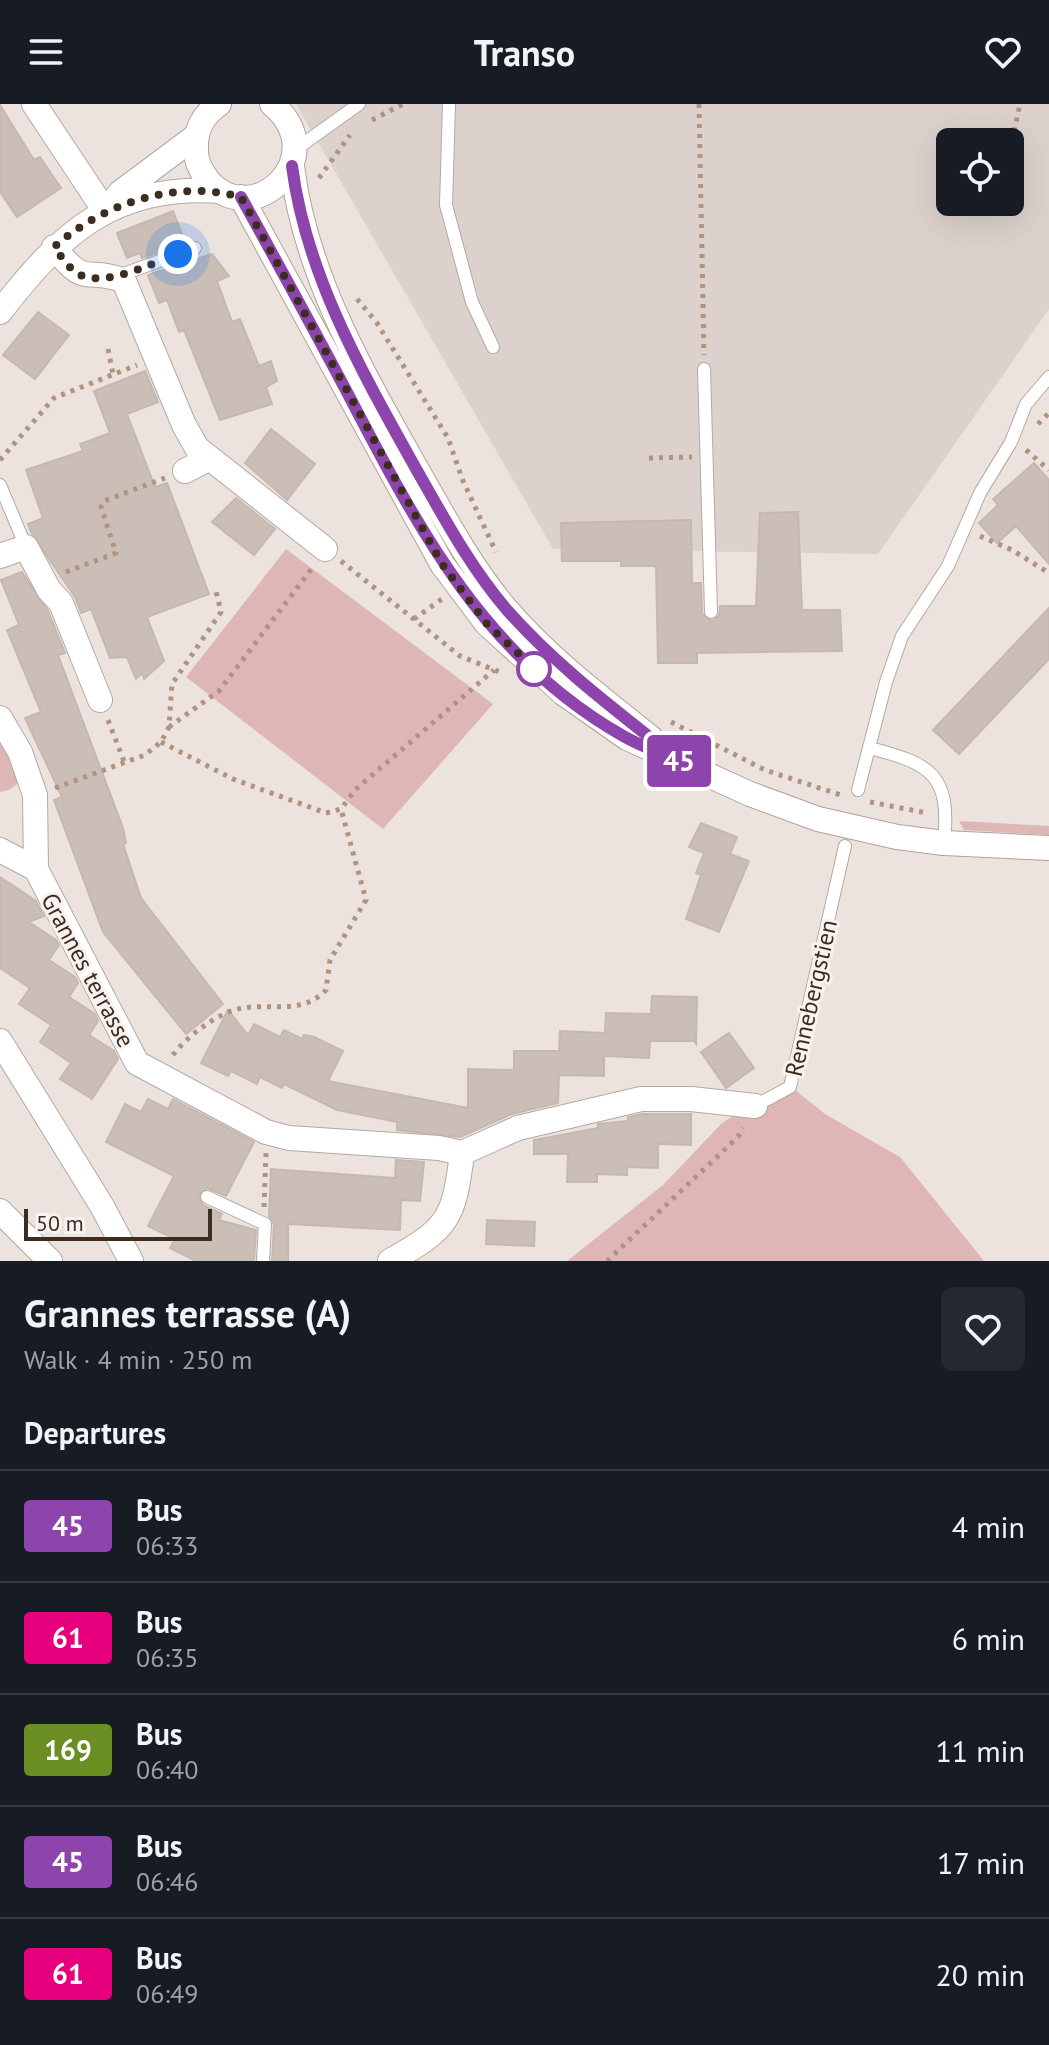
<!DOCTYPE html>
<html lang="en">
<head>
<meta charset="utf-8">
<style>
	body { margin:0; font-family:"PT Sans",sans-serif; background:#242831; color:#f1f3f6; height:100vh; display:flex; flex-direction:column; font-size:30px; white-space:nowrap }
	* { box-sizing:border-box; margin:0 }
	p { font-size:26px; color:#9ea1a6 }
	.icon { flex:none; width:44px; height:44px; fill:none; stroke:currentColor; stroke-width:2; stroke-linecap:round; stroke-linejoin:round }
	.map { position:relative; height:1157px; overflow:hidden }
	.sheet { display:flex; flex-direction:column; background:#171b24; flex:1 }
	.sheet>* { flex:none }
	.badge { padding:0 16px; border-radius:6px; font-size:28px; line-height:52px }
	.buttons { position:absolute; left:936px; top:24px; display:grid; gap:16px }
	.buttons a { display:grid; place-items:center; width:88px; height:88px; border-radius:12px; background:#171b24; box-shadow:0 8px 32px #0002; font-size:40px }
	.scale { position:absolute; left:24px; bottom:20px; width:188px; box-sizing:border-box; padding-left:8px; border:4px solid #3d2d1f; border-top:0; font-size:22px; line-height:28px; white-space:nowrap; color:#3d2d1f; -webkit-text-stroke:6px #f8f2f0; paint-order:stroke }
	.you { position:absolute; width:40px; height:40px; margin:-20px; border:6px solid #fff; border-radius:50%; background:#1a73e8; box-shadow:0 0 0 12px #1a73e833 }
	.map>.badge { position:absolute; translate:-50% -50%; box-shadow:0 0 0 4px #fff }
	h2 { padding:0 24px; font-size:30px; line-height:72px }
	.round { display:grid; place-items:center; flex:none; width:84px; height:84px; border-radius:12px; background:#242831 }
	.summary { display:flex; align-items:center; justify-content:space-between; height:136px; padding:0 24px }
	h1 { font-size:38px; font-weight:600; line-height:60px }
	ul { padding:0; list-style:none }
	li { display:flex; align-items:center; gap:24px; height:112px; padding:0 24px; border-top:2px solid #363941 }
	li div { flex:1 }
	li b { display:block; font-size:30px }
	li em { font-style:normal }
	li .badge { min-width:88px; font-weight:700; text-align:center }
	header { display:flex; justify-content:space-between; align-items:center; height:104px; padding:0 24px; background:#171b24; font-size:36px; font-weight:600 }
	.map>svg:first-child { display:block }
	.built { fill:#dcd1cd; fill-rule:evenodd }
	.green { fill:#dfb6b6 }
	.building { fill:#cabeb7; stroke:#c6b8b1; stroke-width:2 }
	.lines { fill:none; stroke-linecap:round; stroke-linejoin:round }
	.service-casing { stroke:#b4a9a2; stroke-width:14 }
	.minor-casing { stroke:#b4a9a2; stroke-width:26 }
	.tertiary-casing { stroke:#b4a9a2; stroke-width:26 }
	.secondary-casing { stroke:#b2a198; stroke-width:26 }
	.path { stroke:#b2937d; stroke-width:5; stroke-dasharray:4 6; stroke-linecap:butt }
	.service { stroke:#fff; stroke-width:12 }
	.minor { stroke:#fff; stroke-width:24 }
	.tertiary { stroke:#fff; stroke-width:24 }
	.secondary { stroke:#fff; stroke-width:24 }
	.line-casing { stroke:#fff; stroke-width:18 }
	.line { stroke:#8e44ad; stroke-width:12 }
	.walk { stroke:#3d2d1f; stroke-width:8; stroke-dasharray:0 14.4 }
	.stop-dot { fill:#fff; stroke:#8e44ad; stroke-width:4 }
	.labels { text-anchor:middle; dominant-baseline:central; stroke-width:6; stroke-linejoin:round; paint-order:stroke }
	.street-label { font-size:24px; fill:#3d2d1f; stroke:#f8f2f0 }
</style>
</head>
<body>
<header><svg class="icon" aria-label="menu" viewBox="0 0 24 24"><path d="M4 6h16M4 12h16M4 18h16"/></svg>Transo<svg class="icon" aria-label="heart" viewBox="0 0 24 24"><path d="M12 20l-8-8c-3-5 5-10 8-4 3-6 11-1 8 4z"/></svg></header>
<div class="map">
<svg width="1049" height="1157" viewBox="0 0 1049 1157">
	<rect width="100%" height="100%" fill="#ece3df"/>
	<path class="built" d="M296 0H1049V205L878 450 553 445ZM950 38H1010V98H950Z"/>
	<path class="green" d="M286 445 493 600 383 725 186 573Z
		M0 634 24 675 9 686 0 688Z
		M959 717 1049 722V731L964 726Z
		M795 986 825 1010 900 1053 984 1157H567L663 1081 722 1019 741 1007Z"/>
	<path class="building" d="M0 1 34 56 40 53 61 84 17 113 0 88Z
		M173 107 185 138 142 154 140 149 127 154 117 129Z
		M212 150 229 172 217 177 232 218 240 215 259 262 271 257 277 277 266 283 272 300 220 316 184 226 179 228 167 196 159 199 148 171Z
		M38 208 69 231 35 275 3 251Z
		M145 267 158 298 127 310 155 383 167 379 209 490 147 513 164 557 144 575 142 569 136 575 127 553 110 554 91 505 81 509 75 493 32 430 28 420 43 414 26 366 83 347 80 340 110 329 94 287Z
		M271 325 315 360 287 396 245 359Z
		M1034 359 1049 376V460L1016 422 997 439 979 419 998 401 993 395Z
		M236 394 275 425 254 451 212 418Z
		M798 408 802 506H840L842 547 697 549V559H658L656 462H621V457H562L561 419 691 416 692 479H701L702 509 712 517 719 512 720 502H756L760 409Z
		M22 468 48 507 65 549 58 551 123 724 126 739 123 740 141 794 223 900 186 930 103 828 54 696 62 693 25 614 41 608 7 526 19 521 1 476Z
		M1049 504V555L959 650 933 626Z
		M701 719 737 733 730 750 749 757 719 828 686 815 701 771 696 769 704 749 689 743Z
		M0 773 36 797 44 812 29 818 56 836 59 841 49 856 75 873 78 879 69 893 95 910 98 917 89 931 114 947 118 955 92 995 60 975 71 959 40 938 51 921 19 900 30 884 0 864Z
		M652 892 697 893 696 940 694 937H650L649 954 604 952V972L559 971 558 999 512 1010 460 1033 397 1026V1018L337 1006 284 980 282 984 260 973 257 980 231 967 228 972 201 959 228 906 248 931 254 920 280 933 284 926 302 935 304 931 314 933 343 947 328 977 468 1004V965L514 966V947H559L560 927 605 929 606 909 651 910Z
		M729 929 754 964 726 984 701 948Z
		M148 995 168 1005 173 995 254 1038 226 1092 207 1084 198 1093 203 1101 222 1110 219 1116 256 1126 254 1157H196L170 1144 175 1135 148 1122 174 1072 106 1038 125 1000 141 1008Z
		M643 1010H691V1041L658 1040V1064L627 1063V1071L597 1070V1078H567L568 1050H534V1036L598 1024V1020L628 1017V1013Z
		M396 1056 424 1058 420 1097 401 1096 400 1126 288 1120V1157H272L274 1120 269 1112 271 1065 395 1074Z
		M487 1116 535 1118 534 1142 486 1140Z"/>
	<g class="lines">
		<g class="service-casing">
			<path id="service" d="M449 0 446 101 472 198 493 243
				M296 45 359 0
				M118 172 195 144
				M704 265 711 508
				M0 381 26 443
				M870 644C931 660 951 670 944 739
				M858 686 886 578 902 532 948 462 980 389 1011 338 1026 300 1049 273
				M755 1002 790 983 845 742
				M207 1093 265 1120 263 1157"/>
		</g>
		<g class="minor-casing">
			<path id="minor" d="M34 0 105 107
				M54 143C88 187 86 161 124 177L184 321 197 344 325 445
				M185 367 208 355
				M0 452 26 443 49 486 61 499 100 596
				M0 614 20 648 35 691 36 765 137 959 266 1028 289 1034 439 1044 462 1049 518 1024 641 995H691L755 1002
				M0 746 36 765
				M0 1107 50 1157
				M390 1157C449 1124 454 1115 462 1049"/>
		</g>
		<g class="tertiary-casing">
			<path id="tertiary" d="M107 105 121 88 196 32
				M0 208C61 129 113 80 220 87
				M0 937 102 1102 131 1157"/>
		</g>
		<g class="secondary-casing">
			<path id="secondary" d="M219 0C202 12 195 26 196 47 196 58 201 67 207 75 251 130 335 53 272 0
				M292 62C305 169 360 264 412 357 441 407 468 460 506 505 549 555 600 593 651 634
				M241 93 442 460 487 520 563 589 627 634 750 690 818 715 897 733 944 739 1049 744"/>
		</g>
		<path class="path" d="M699 0 704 251
			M372 16 403 0
			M1012 37 1020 0
			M319 74 350 31
			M357 195 377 219 448 334 463 377 496 448
			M108 245 113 270
			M1038 320 1049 309
			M1026 346 1049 366
			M649 354 692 353
			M0 356 54 294 137 261
			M980 432 1012 446 1049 469
			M341 457 460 552 502 569
			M66 468 116 449 101 403 104 397 165 374
			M414 515 442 495
			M108 616 125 660
			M671 618 765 666 841 691
			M169 623 219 587 313 463
			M161 638 233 675 326 709 341 705 355 686 494 566
			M55 684 145 651 161 638 169 623 172 580 221 508 215 483
			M870 698 927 709
			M173 951C185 934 216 910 238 905 268 898 302 912 326 886L330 856 366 796 341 705
			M264 1103 266 1049
			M607 1157 738 1033 743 1024"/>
		<use href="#service" class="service"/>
		<use href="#minor" class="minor"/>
		<use href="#tertiary" class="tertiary"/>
		<use href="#secondary" class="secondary"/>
	</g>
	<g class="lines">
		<g class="line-casing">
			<path id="line" d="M241 93C277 158 313 224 348 290 419 426 486 555 625 633 643 643 663 650 681 658 621 610 558 564 507 506 470 463 443 412 415 363 362 268 306 171 292 62"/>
		</g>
		<use href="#line" class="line"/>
		<path class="walk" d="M178 150C152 159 107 183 80 171 69 165 61 152 54 143 104 99 176 75 241 93L442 460 487 520 543 573 534 565"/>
	</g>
	<circle class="stop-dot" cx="534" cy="565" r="16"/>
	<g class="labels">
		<g class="street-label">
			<text transform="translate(88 866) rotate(62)">Grannes terrasse</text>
			<text transform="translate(811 894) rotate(-77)">Rennebergstien</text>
		</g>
	</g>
</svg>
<div class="buttons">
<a><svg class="icon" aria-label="locate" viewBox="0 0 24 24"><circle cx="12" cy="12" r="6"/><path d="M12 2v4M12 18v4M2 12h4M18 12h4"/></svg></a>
</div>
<div class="scale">50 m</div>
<div class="you" style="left:178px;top:150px"></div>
<b class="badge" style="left:679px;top:657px;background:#8e44ad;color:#fff">45</b>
</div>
<section class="sheet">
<div class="summary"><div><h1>Grannes terrasse (A)</h1><p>Walk · 4 min · 250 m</p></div><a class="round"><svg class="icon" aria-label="heart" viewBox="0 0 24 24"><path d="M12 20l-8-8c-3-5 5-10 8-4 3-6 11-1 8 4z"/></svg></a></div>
<h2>Departures</h2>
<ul>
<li><span class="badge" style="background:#8e44ad;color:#fff">45</span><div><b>Bus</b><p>06:33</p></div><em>4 min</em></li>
<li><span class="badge" style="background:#e6007e;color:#fff">61</span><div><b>Bus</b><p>06:35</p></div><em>6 min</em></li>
<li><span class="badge" style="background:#6b8e23;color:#fff">169</span><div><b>Bus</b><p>06:40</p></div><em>11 min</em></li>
<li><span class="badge" style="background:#8e44ad;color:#fff">45</span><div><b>Bus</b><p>06:46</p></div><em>17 min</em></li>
<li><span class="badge" style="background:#e6007e;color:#fff">61</span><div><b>Bus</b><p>06:49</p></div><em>20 min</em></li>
</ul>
</section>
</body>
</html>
